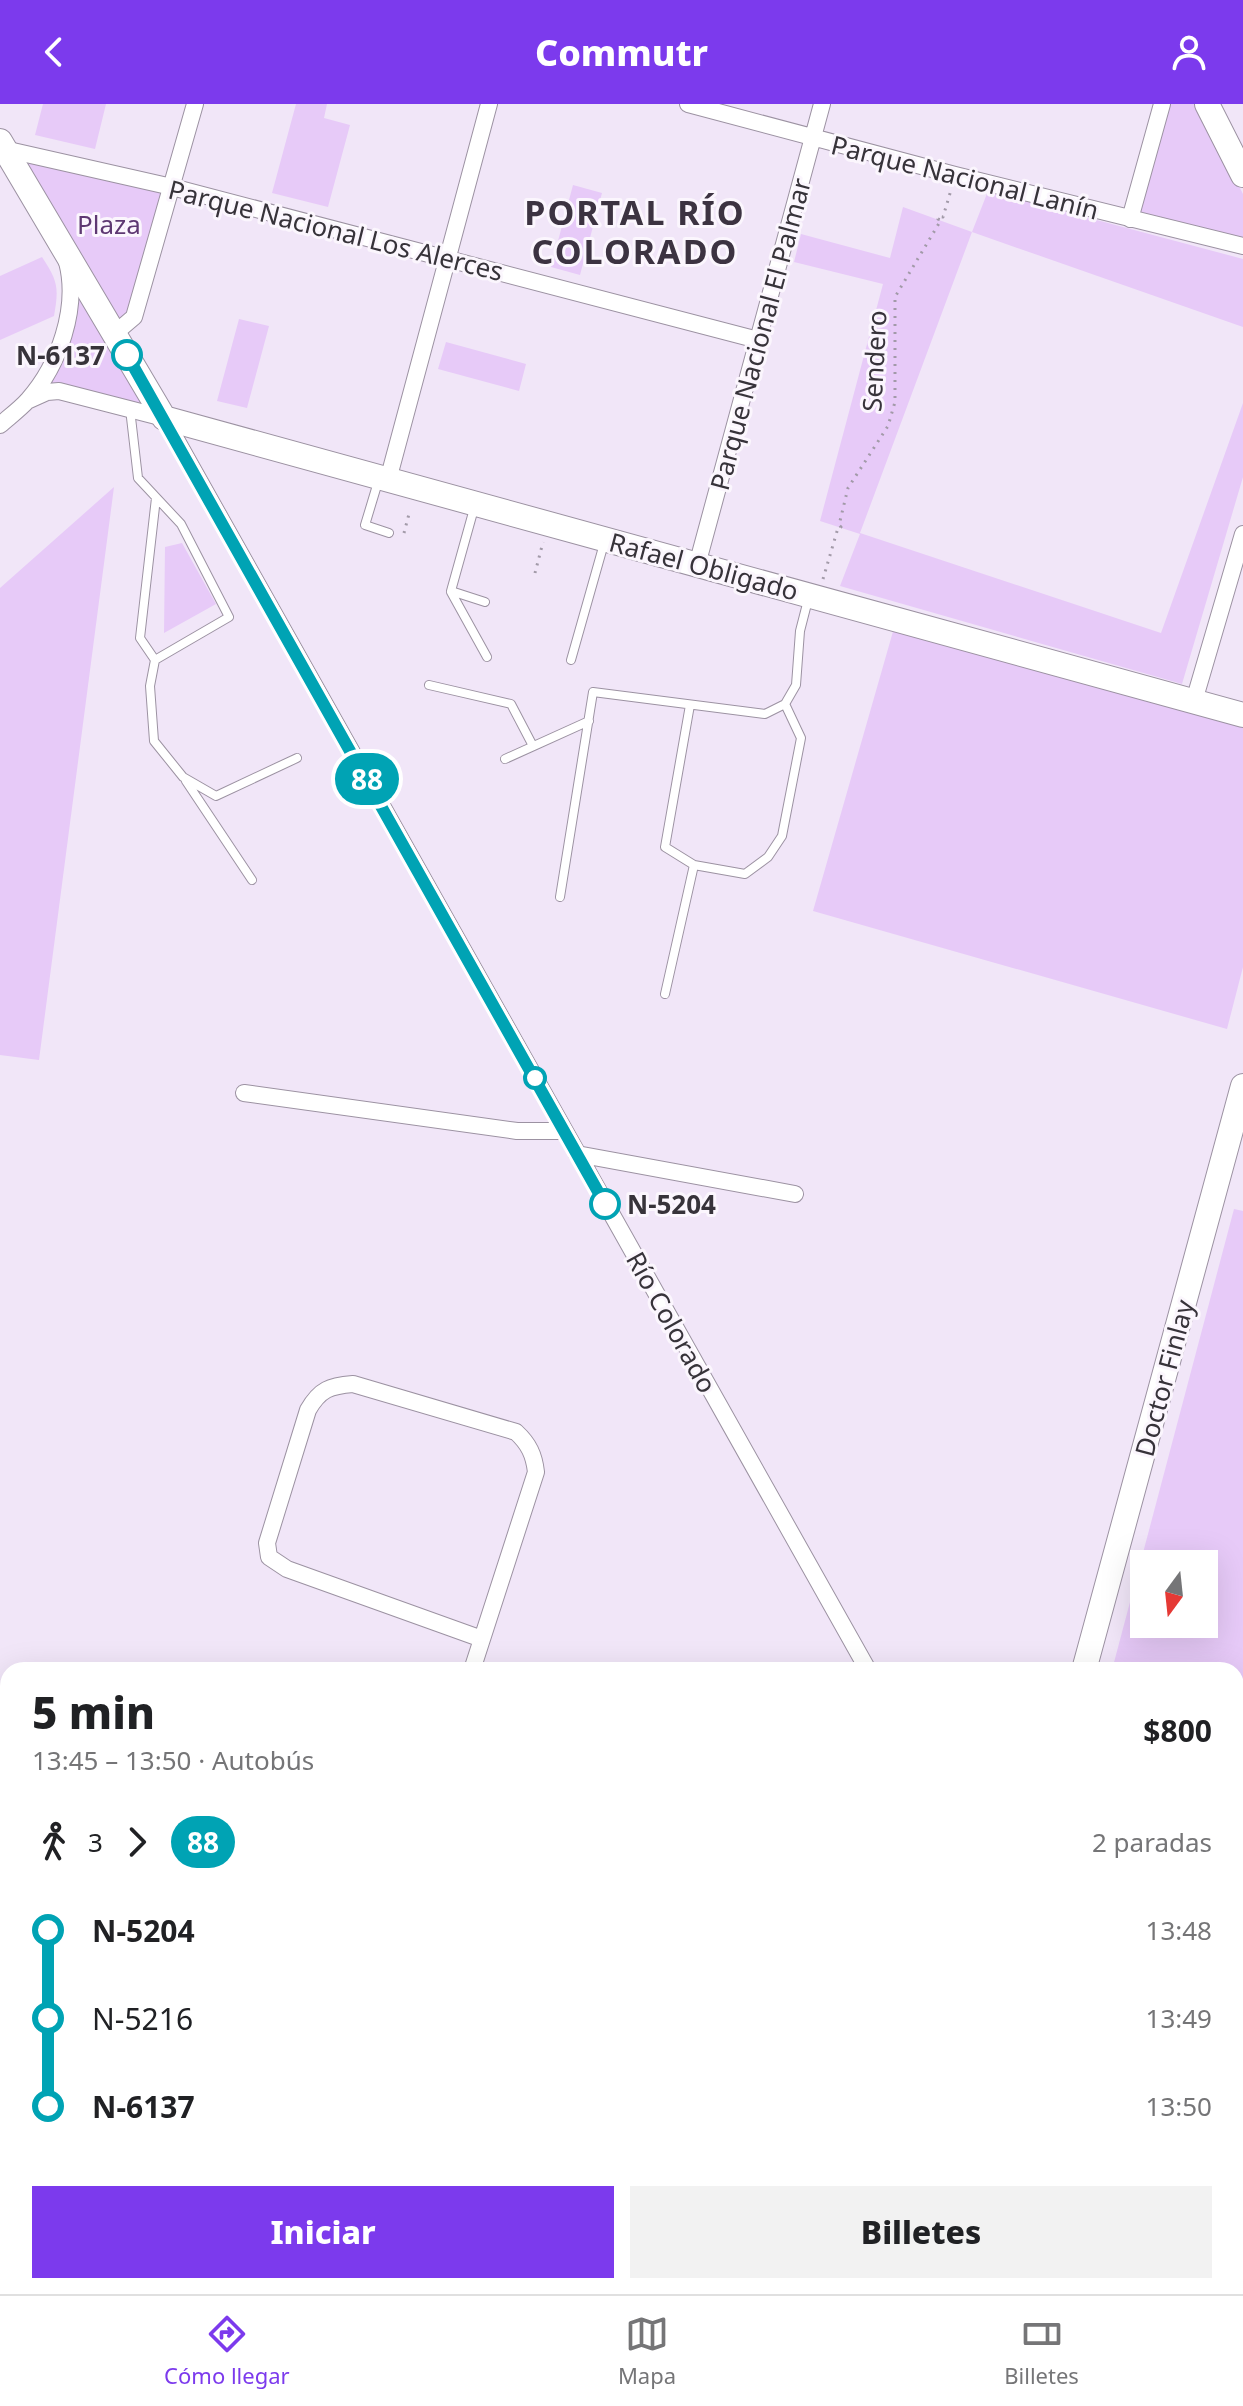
<!DOCTYPE html>
<html lang="es">
<head>
<meta charset="utf-8">
<style>
	body { margin:0; font-family:"Noto Sans",sans-serif; background:#f2f2f2; color:#202124; height:100vh; display:flex; flex-direction:column; font-size:30px; white-space:nowrap }
	* { box-sizing:border-box; margin:0 }
	p { font-size:26px; color:#757577 }
	.icon { flex:none; width:44px; height:44px; fill:none; stroke:currentColor; stroke-width:2; stroke-linecap:round; stroke-linejoin:round }
	.map { position:relative; flex:1; overflow:hidden }
	.panel { position:absolute; left:0px; top:1558px; width:1244px; height:632px; display:flex; flex-direction:column; background:#fff; border-radius:24px 24px 0 0; box-shadow:0 8px 32px #0002 }
	.panel>* { flex:none }
	.badge { padding:0 16px; border-radius:26px; font-size:28px; line-height:52px }
	.needle { width:52px; rotate:195deg }
	.buttons { position:absolute; left:1130px; top:1446px; display:grid; gap:16px }
	.buttons a { display:grid; place-items:center; width:88px; height:88px; border-radius:0px; background:#fff; box-shadow:0 8px 32px #0002; font-size:40px }
	.map>.badge { position:absolute; translate:-50% -50%; box-shadow:0 0 0 4px #fff }
	.legs { display:flex; align-items:center; gap:12px; height:88px; padding:0 32px; font-size:26px }
	.legs p { margin-inline-start:auto }
	.headline { display:flex; align-items:center; justify-content:space-between; height:136px; padding:0 32px }
	h1 { font-size:44px; font-weight:800; line-height:60px }
	.action { display:flex; gap:16px; margin-top:auto; padding:16px 32px }
	.action a { flex:1; height:92px; border-radius:0px; background:#7c3aed; color:#fff; font-size:32px; font-weight:800; line-height:92px; text-align:center }
	.action a+a { background:#f2f2f2; color:#202124 }
	ul { padding:0 32px; list-style:none }
	li { display:flex; align-items:center; gap:28px; height:88px; font-size:30px }
	li i { display:grid; place-items:center; width:12px; height:100%; margin:0 10px; background:currentColor }
	li i::after { content:''; width:20px; height:20px; margin:-10px; border:6px solid; border-radius:50%; background:#fff }
	li p { margin-inline-start:auto }
	li:first-child i { background:linear-gradient(#0000 50%,currentColor 0) }
	li:last-child i { background:linear-gradient(currentColor 50%,#0000 0) }
	header { display:flex; justify-content:space-between; align-items:center; height:104px; padding:0 32px; background:#7c3aed; color:#fff; font-size:36px; font-weight:800 }
	.tab-bar { display:flex; justify-content:space-around; align-items:center; height:112px; border-top:2px solid #e0e0e0; background:#fff; font-size:22px; color:#757577 }
	.tab-bar a { display:grid; justify-items:center; gap:4px }
	.tab-bar .on { color:#7c3aed }
	.map>svg:first-child { display:block }
	.green { fill:#e7caf8; fill-rule:evenodd }
	.lines { fill:none; stroke-linecap:round; stroke-linejoin:round }
	.lane-casing { stroke:#9c92a2; stroke-width:10 }
	.street-casing { stroke:#9c92a2; stroke-width:18 }
	.secondary-casing { stroke:#9c92a2; stroke-width:26 }
	.path { stroke:#a29aa8; stroke-width:3; stroke-dasharray:2 6; stroke-linecap:butt }
	.lane { stroke:#fff; stroke-width:8 }
	.street { stroke:#fff; stroke-width:16 }
	.secondary { stroke:#fff; stroke-width:24 }
	.line-1-casing { stroke:#fff; stroke-width:18 }
	.line-1 { stroke:#00a3b4; stroke-width:12 }
	.stop-1-dot { fill:#fff; stroke:#00a3b4; stroke-width:4 }
	.labels { text-anchor:middle; dominant-baseline:central; stroke-width:6; stroke-linejoin:round; paint-order:stroke }
	.street-label { font-size:26px; fill:#37333a; stroke:#fbf6fd }
	.park-label { font-size:26px; fill:#5e3872; stroke:#fbf6fd }
	.stop-label { font-size:26px; font-weight:bold; fill:#37333a; stroke:#fbf6fd; text-anchor:end }
	.district-label { font-size:34px; font-weight:bold; letter-spacing:2px; fill:#3c3341; stroke:#fbf6fd }
</style>
</head>
<body>
<header><svg class="icon" aria-label="back" viewBox="0 0 24 24"><path d="M15 5l-7 7 7 7"/></svg>Commutr<svg class="icon" aria-label="person" viewBox="0 0 24 24"><circle cx="12" cy="8" r="4"/><path d="M4 21q1-7 8-7t8 7"/></svg></header>
<div class="map">
<svg width="1243" height="2190" viewBox="0 0 1243 2190">
	<rect width="100%" height="100%" fill="#f1e6f8"/>
	<path class="green" d="M43 0H106L95 45 35 31Z
		M296 0H327L324 14 350 21 328 103 272 89Z
		M1167 0H1197L1243 90V135L1136 111Z
		M22 55 164 88 129 211 117 219Z
		M573 81 602 89 580 171 551 163Z
		M988 87 1243 155V223L972 128 860 429 1161 529 1243 299V373L1182 580 840 482 860 430 820 417 883 180 794 158 801 130 890 154 903 103 972 128Z
		M42 153C58 177 59 184 54 212L0 236V172Z
		M77 183 147 303 42 284Z
		M239 215 269 222 247 304 217 297Z
		M446 238 526 260 519 287 438 265Z
		M114 383 39 956 0 951V484Z
		M182 439 216 500 164 529 165 443Z
		M894 524 1243 621V863L1227 925 813 807Z
		M1234 1105 1243 1107V1809L1236 1807V1566H1112ZM1144 1460H1204V1520H1144Z
		M1236 1839 1243 1841V1960H1236Z
		M1236 1989H1243V2190H1220L1215 2182H1236Z"/>
	<g class="lines">
		<g class="lane-casing">
			<path id="lane" d="M130 305 138 374 181 420 229 513 155 556 140 534 156 394
				M378 378 365 421 389 429
				M475 401 451 487 485 498
				M451 488 487 553
				M155 556 150 582 154 637 183 673 216 692 297 654
				M571 556 605 436
				M429 581 511 600 533 642
				M505 655 589 617
				M186 677 252 776
				M694 761 745 770 768 753 782 732 801 634 785 600
				M560 793 593 588 765 610 785 600 796 581 800 527 809 492
				M665 890 694 761 665 743 690 601"/>
		</g>
		<g class="street-casing">
			<path id="street" d="M688 0 955 71 1243 142
				M4 45 172 83 758 236
				M1130 115 1162 0
				M114 230 134 213 195 0
				M27 297 47 288 59 287 164 314 868 1566
				M0 321C9 313 20 305 28 296 59 261 79 204 67 158
				M388 376 489 0
				M697 461 822 0
				M1194 597 1243 430
				M244 989 517 1027H564
				M577 1050 795 1090
				M472 1566 536 1368C534 1351 529 1340 516 1328L353 1280C330 1282 320 1285 308 1306L267 1439 269 1453 287 1465 482 1535
				M0 1690H8
				M1236 1825 1243 1827
				M0 1944H8
				M1236 1976H1243"/>
		</g>
		<g class="secondary-casing">
			<path id="secondary" d="M1207 0 1243 71
				M0 37 164 314 1243 611
				M1084 1566 1243 982
				M1199 2182 1203 2190"/>
		</g>
		<path class="path" d="M404 429 410 406
			M535 469 543 438
			M823 475 838 424 841 423 839 421 848 384 888 322 895 298V193L941 116 938 115 939 112 943 113 951 86"/>
		<use href="#lane" class="lane"/>
		<use href="#street" class="street"/>
		<use href="#secondary" class="secondary"/>
	</g>
	<g class="lines">
		<g class="line-1-casing">
			<path id="line-1" d="M127 251 605 1100"/>
		</g>
		<use href="#line-1" class="line-1"/>
	</g>
	<g class="stop-1-dot">
		<circle cx="127" cy="251" r="14"/>
		<circle cx="535" cy="974" r="10"/>
		<circle cx="605" cy="1100" r="14"/>
	</g>
	<g class="labels">
		<g class="street-label">
			<text transform="translate(965 73) rotate(14)">Parque Nacional Lanín</text>
			<text transform="translate(336 126) rotate(14)">Parque Nacional Los Alerces</text>
			<text transform="translate(760 230) rotate(-75)">Parque Nacional El Palmar</text>
			<text transform="translate(874 257) rotate(-87)">Sendero</text>
			<text transform="translate(704 462) rotate(15)">Rafael Obligado</text>
			<text transform="translate(672 1218) rotate(61)">Río Colorado</text>
			<text transform="translate(1164 1274) rotate(-75)">Doctor Finlay</text>
		</g>
		<g class="park-label">
			<text x="109" y="120">Plaza</text>
		</g>
		<g class="stop-label">
			<text x="105" y="251">N-6137</text>
			<text x="627" y="1100" text-anchor="start">N-5204</text>
		</g>
		<g class="district-label">
			<text x="635" y="108">PORTAL RÍO<tspan x="635" dy="39">COLORADO</tspan></text>
		</g>
	</g>
</svg>
<div class="buttons">
<a><svg class="needle" viewBox="-14 -14 28 28"><path d="M0-13l5 13h-10z" fill="#e53935"/><path d="M0 13l5-13h-10z" fill="#757577"/></svg></a>
</div>
<b class="badge" style="left:367px;top:675px;background:#00a3b4;color:#fff">88</b>
<section class="panel">
<div class="headline"><div><h1>5 min</h1><p>13:45 – 13:50 · Autobús</p></div><b>$800</b></div>
<div class="legs"><svg class="icon" aria-label="walk" viewBox="0 0 24 24"><circle cx="13" cy="4" r="2"/><path d="M13 8l-2 6 4 7M11 14l-3 7M7 12l3-4h3l4 4"/></svg>3<svg class="icon" aria-label="forward" viewBox="0 0 24 24"><path d="M9 5l7 7-7 7"/></svg><b class="badge" style="background:#00a3b4;color:#fff">88</b><p>2 paradas</p></div>
<ul>
<li><i style="color:#00a3b4"></i><b>N-5204</b><p>13:48</p></li>
<li><i style="color:#00a3b4"></i><span>N-5216</span><p>13:49</p></li>
<li><i style="color:#00a3b4"></i><b>N-6137</b><p>13:50</p></li>
</ul>
<div class="action"><a>Iniciar</a><a>Billetes</a></div>
</section>
</div>
<nav class="tab-bar">
<a class="on"><svg class="icon" aria-label="directions" viewBox="0 0 24 24"><path d="M12 3l9 9-9 9-9-9zM9 14v-3h6M13 9l2 2-2 2"/></svg>Cómo llegar</a>
<a><svg class="icon" aria-label="map" viewBox="0 0 24 24"><path d="M3 6l6-2 6 2 6-2v14l-6 2-6-2-6 2zM9 4v14M15 6v14"/></svg>Mapa</a>
<a><svg class="icon" aria-label="tickets" viewBox="0 0 24 24"><path d="M3 7h18v10H3zM15 7v10"/></svg>Billetes</a>
</nav>
</body>
</html>
